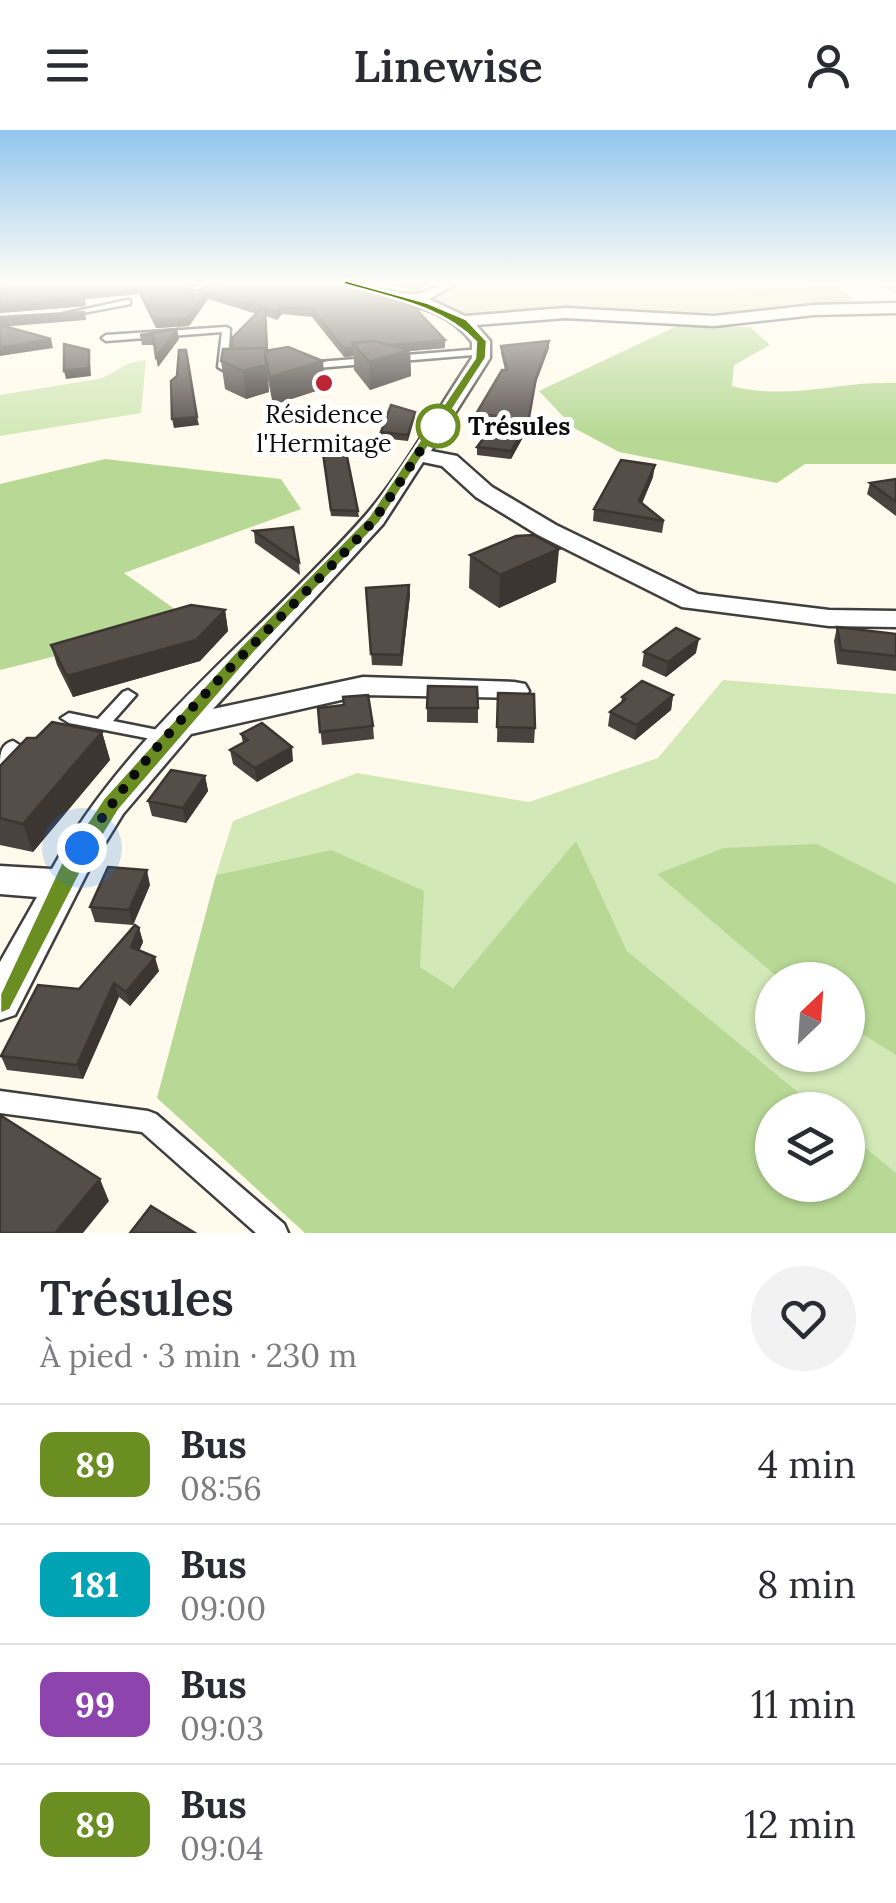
<!DOCTYPE html>
<html lang="fr">
<head>
<meta charset="utf-8">
<style>
	body { margin:0; font-family:Lora,serif; background:#f2f2f3; color:#2b2b33; height:100vh; display:flex; flex-direction:column; font-size:38px; white-space:nowrap }
	* { box-sizing:border-box; margin:0 }
	p { font-size:32px; color:#7c7c81 }
	.icon { flex:none; width:55px; height:55px; fill:none; stroke:currentColor; stroke-width:2; stroke-linecap:round; stroke-linejoin:round }
	.map { position:relative; height:1103px; overflow:hidden }
	.side { display:flex; flex-direction:column; background:#fff; flex:1 }
	.side>* { flex:none }
	.badge { padding:0 20px; border-radius:15px; font-size:35px; line-height:65px }
	.needle { width:65px; rotate:25deg }
	.controls { position:absolute; left:755px; top:832px; display:grid; gap:20px }
	.controls a { display:grid; place-items:center; width:110px; height:110px; border-radius:50%; background:#fff; box-shadow:0 2px 8px #0004; font-size:50px }
	.you { position:absolute; width:50px; height:50px; margin:-25px; border:8px solid #fff; border-radius:50%; background:#1a73e8; box-shadow:0 0 0 15px #1a73e833 }
	.map>.badge { position:absolute; translate:-50% -50%; box-shadow:0 0 0 5px #fff }
	.round { display:grid; place-items:center; flex:none; width:105px; height:105px; border-radius:52px; background:#f2f2f3 }
	.headline { display:flex; align-items:center; justify-content:space-between; height:170px; padding:0 40px }
	h1 { font-size:48px; font-weight:600; line-height:75px }
	ul { padding:0; list-style:none }
	li { display:flex; align-items:center; gap:30px; height:120px; padding:0 40px; border-top:2px solid #e1e1e2 }
	li div { flex:1 }
	li b { display:block; font-size:38px }
	li em { font-style:normal }
	li .badge { min-width:110px; font-weight:700; text-align:center }
	header { display:flex; justify-content:space-between; align-items:center; height:130px; padding:0 40px; background:#fff; font-size:45px; font-weight:600 }
	.map>svg:first-child { display:block }
	.green { fill:#d2e8b6; fill-rule:evenodd }
	.forest { fill:#b7d995 }
	.lines { fill:none; stroke-linecap:round; stroke-linejoin:round }
	.lane-casing { stroke:#3f3f3f; stroke-width:5 }
	.street-casing { stroke:#3f3f3f; stroke-width:5 }
	.lane { fill:#fff; fill-rule:evenodd }
	.street { fill:#fff; fill-rule:evenodd }
	.wall { fill:#49423e }
	.shaded-wall { fill:#3c3632 }
	.building { fill:#554d48; stroke:#3c3632; stroke-width:2.5 }
	.line { fill:#6b8e23; stroke:#fff; stroke-width:2.5 }
	.walk { stroke:#0c0c0c; stroke-width:10; stroke-dasharray:0 18 }
	.poi-dot { fill:#bb2534; stroke:#fff; stroke-width:4 }
	.stop-dot { fill:#fff; stroke:#6b8e23; stroke-width:5 }
	.labels { text-anchor:middle; dominant-baseline:central; stroke-width:10; stroke-linejoin:round; paint-order:stroke }
	.far-poi-label { font-size:25px; fill:#0c0c0c; stroke:#fff }
	.far-stop-label { font-size:25px; font-weight:bold; fill:#0c0c0c; stroke:#fff; text-anchor:start }
</style>
</head>
<body>
<header><svg class="icon" aria-label="menu" viewBox="0 0 24 24"><path d="M4 6h16M4 12h16M4 18h16"/></svg>Linewise<svg class="icon" aria-label="person" viewBox="0 0 24 24"><circle cx="12" cy="8" r="4"/><path d="M4 21q1-7 8-7t8 7"/></svg></header>
<div class="map">
<svg width="896" height="1103" viewBox="0 0 896 1103">
	<rect width="100%" height="100%" fill="#fffaeb"/>
	<path class="green" d="M457 152H867L742 158 750 165 795 162 821 177 708 187H466L427 169Z
		M146 230 141 283 0 306V265L98 249C119 243 119 233 146 230Z
		M723 550 896 564V1043L848 1003V980H820L627 821 576 712 453 858 420 837 331 720 216 745 233 691 357 643 529 672 658 628ZM772 850H848V925H772Z"/>
	<path class="forest" d="M896 152V163L877 157H838L853 169 821 177 795 162 750 165 740 158Z
		M677 196 750 197 770 215 734 235 732 256C790 271 838 251 896 253V334H805L777 353 619 322 574 298 539 261Z
		M105 329 281 349 301 379 124 443 193 492 0 540V354Z
		M576 711 627 821 820 980H772V1055H848V1003L896 1043V1103H305L157 968 216 745 331 720 424 761 420 837 453 858Z
		M817 714 896 754V925L848 895V850H781L657 744 724 718Z"/>
	<g class="lines">
		<g class="lane-casing">
			<path id="lane" d="M127 170H130V174L67 186 63 184Z
				M226 197 230 199 228 237 223 240 218 237 222 202 106 211 102 208 106 205Z
				M482 219 486 222 485 224 305 239 301 236 305 233Z
				M128 560 136 565 113 591 173 603 175 607 173 611 167 612 69 593 61 588 69 583 98 589 123 562Z
				M13 611 21 616 6 637 0 638C0 626 0 614 13 611Z
				M0 961 148 981 156 984 284 1094 288 1103H256L142 1002 0 983Z"/>
		</g>
		<g class="street-casing">
			<path id="street" d="M341 152C366 152 395 165 413 164 426 164 439 152 459 152L429 169 465 186 565 178 714 186 814 175 896 173V183L814 185 714 196 565 188 476 195 490 211V228L431 321 457 326 492 357 556 395 698 464 829 480 896 481V497L829 496 682 477 538 405 476 367 442 336 423 332 383 394 213 579 363 547 514 552 525 554 529 561 525 568 363 565 191 604 123 684 88 741 15 885 0 890V832L37 767 0 764V736L52 739C129 600 261 504 365 386 403 342 439 277 472 228V212C434 164 383 179 341 152Z"/>
		</g>
		<use href="#lane" class="lane"/>
		<use href="#street" class="street"/>
	</g>
	<path class="wall" d="M0 152H206L189 159 195 161 219 152 445 210V218L410 221 411 246 370 260 354 240V226L344 227 312 187 282 184 277 190 266 186 267 221 325 258 273 275 268 250 269 262 246 269 225 259 221 231 257 184 208 169 189 196 156 198 139 164 85 169 86 176 0 183Z
		M371 152H433L417 160Z
		M177 199 179 209 158 237 154 215H142L140 205Z
		M549 211V218L535 255 527 300 511 329 477 325V317L495 293 476 291V284L505 240 501 223V216Z
		M415 282V287L408 311 381 308V302Z
		M321 309 358 381 359 387 331 386Z
		M653 347 642 373 664 391 662 403 593 391 594 379Z
		M896 349V386L867 364 870 353Z
		M254 401 299 432 300 445 255 413Z
		M470 425 556 452 499 478 469 458Z
		M409 455 410 465 402 536 372 535 366 458Z
		M225 480 228 501 200 531 73 567 57 535 51 515Z
		M837 497 896 504V541L837 534 834 511Z
		M644 522 696 523 666 547 642 536Z
		M498 563 535 598 534 613 497 612Z
		M673 565 671 580 635 610 608 596 610 582 621 573 622 567Z
		M318 578 373 596 374 609 322 615Z
		M427 578H478V593L427 592Z
		M102 602 110 630 33 722 0 715V636L36 608Z
		M241 604 293 631 257 652 233 634 230 620 243 613Z
		M205 646 208 661 186 693 152 686 148 671Z
		M150 755 133 795 95 792 90 777Z
		M139 798 143 812 139 820 159 841 130 876 119 867 83 949 7 940 1 926 79 859Z"/>
	<path class="shaded-wall" d="M186 152H206L187 159 184 157Z
		M417 152H433L417 160Z
		M137 157 139 164 85 169 86 176 0 183V175L84 161Z
		M207 162 208 169 189 196 156 198 154 190Z
		M281 177 282 184 277 190 276 182Z
		M85 182 86 190 0 197V189Z
		M177 199 179 209 158 237 156 227Z
		M51 209 53 218 0 226V218Z
		M445 210V218L410 221 411 246 370 260 369 232 357 218Z
		M549 211V218L535 255 527 300 511 329V321Z
		M353 218 354 226 344 227V219Z
		M89 220 91 246 66 249 64 241Z
		M265 223 269 262 246 269 243 241Z
		M323 231 325 258 273 275 270 247Z
		M197 287 199 295 174 298 172 289Z
		M655 335 653 347 638 383 639 371Z
		M559 419 556 452 499 478 500 445Z
		M409 455 410 465 402 536 401 525Z
		M225 480 228 501 200 531 73 567 67 546Z
		M699 509 696 523 666 547 668 532Z
		M673 565 671 580 635 610 637 595Z
		M102 602 110 630 33 722 23 694Z
		M292 617 293 631 257 652 255 638Z
		M205 646 208 661 186 693 183 678Z
		M147 740 150 755 133 795 129 780Z
		M139 798 143 812 135 831 131 817Z
		M155 827 159 841 130 876 126 862Z
		M114 853 119 867 83 949 77 935Z
		M100 1049 109 1071 83 1103H55Z"/>
	<path class="building" d="M0 152H186L184 157 195 161 219 152H349L356 156 397 168 414 177 445 210 389 215 374 211 353 213V218L344 219 312 179 281 177 276 182 265 178 267 221 265 218 232 219V208L262 178 207 162 187 188 154 190 137 157 84 161V168L0 175Z
		M85 182 0 189V187Z
		M0 195 51 209 0 218Z
		M177 199 156 227 153 205H140Z
		M374 211 410 220 369 232 353 213Z
		M549 211 536 248 528 293 511 321 477 317 500 286 476 284 502 240H507L501 216Z
		M64 214 89 220V238L64 241Z
		M288 217 323 231 270 247 265 223 266 235 243 241 221 231 223 219 265 218V221Z
		M179 220H186L197 287 172 289 171 251 177 246Z
		M391 275 415 282 408 305 381 302Z
		M321 309 344 312 358 381 331 380Z
		M621 330 655 335 639 371 664 391 594 379Z
		M896 349V372L870 353Z
		M293 397 299 432 254 401Z
		M534 405 559 419 500 445 470 425 516 406Z
		M409 455 401 525 371 524 366 458Z
		M191 475 225 480 196 510 67 546 51 515Z
		M837 497 896 504V526L841 520Z
		M676 498 699 509 668 532 644 522Z
		M642 551 673 565 637 595 610 582 626 569 622 567Z
		M428 556 477 557 478 578H427Z
		M498 563 534 564 535 598 497 597Z
		M368 565 373 596 320 602 318 578 344 575 343 567Z
		M52 592 102 602 23 694 0 688V636L27 608H36Z
		M262 593 292 617 255 638 230 620 248 610 241 604Z
		M171 640 205 646 183 678 148 671Z
		M108 737 147 740 129 780 90 777Z
		M135 795 139 798 131 817 155 827 126 862 114 853 77 935 1 926 38 855 79 859Z
		M0 985 100 1049 55 1103H0Z
		M151 1076 195 1103H130Z"/>
	<linearGradient id="sky" x2="0" y2="1"><stop stop-color="#91c5ee"/><stop offset="0.5" stop-color="#fffdf6"/><stop offset="1" stop-color="#fffdf6" stop-opacity="0"/></linearGradient>
	<rect width="896" height="307" fill="url(#sky)"/>
	<path class="line" d="M344 150 428 173 466 189 487 211 486 228 380 392 254 523 119 680 82 740 10 880 0 884V864L63 729 103 669 241 516 369 386 475 228 476 212C442 176 390 168 344 154Z"/>
	<g class="lines">
		<path class="walk" d="M82 718C157 599 265 507 360 406 391 373 413 327 438 296"/>
	</g>
	<circle class="poi-dot" cx="324" cy="253" r="10"/>
	<circle class="stop-dot" cx="438" cy="296" r="20"/>
	<g class="labels">
		<g class="far-poi-label">
			<text x="324" y="284">Résidence<tspan x="324" dy="29">l'Hermitage</tspan></text>
		</g>
		<g class="far-stop-label">
			<text x="468" y="296">Trésules</text>
		</g>
	</g>
</svg>
<div class="controls">
<a><svg class="needle" viewBox="-14 -14 28 28"><path d="M0-13l5 13h-10z" fill="#e53935"/><path d="M0 13l5-13h-10z" fill="#7c7c81"/></svg></a>
<a><svg class="icon" aria-label="layers" viewBox="0 0 24 24"><path d="M12 4l9 5-9 5-9-5zM3 14l9 5 9-5"/></svg></a>
</div>
<div class="you" style="left:82px;top:718px"></div>
</div>
<section class="side">
<div class="headline"><div><h1>Trésules</h1><p>À pied · 3 min · 230 m</p></div><a class="round"><svg class="icon" aria-label="heart" viewBox="0 0 24 24"><path d="M12 20l-8-8c-3-5 5-10 8-4 3-6 11-1 8 4z"/></svg></a></div>
<ul>
<li><span class="badge" style="background:#6b8e23;color:#fff">89</span><div><b>Bus</b><p>08:56</p></div><em>4 min</em></li>
<li><span class="badge" style="background:#00a3b4;color:#fff">181</span><div><b>Bus</b><p>09:00</p></div><em>8 min</em></li>
<li><span class="badge" style="background:#8e44ad;color:#fff">99</span><div><b>Bus</b><p>09:03</p></div><em>11 min</em></li>
<li><span class="badge" style="background:#6b8e23;color:#fff">89</span><div><b>Bus</b><p>09:04</p></div><em>12 min</em></li>
</ul>
</section>
</body>
</html>
